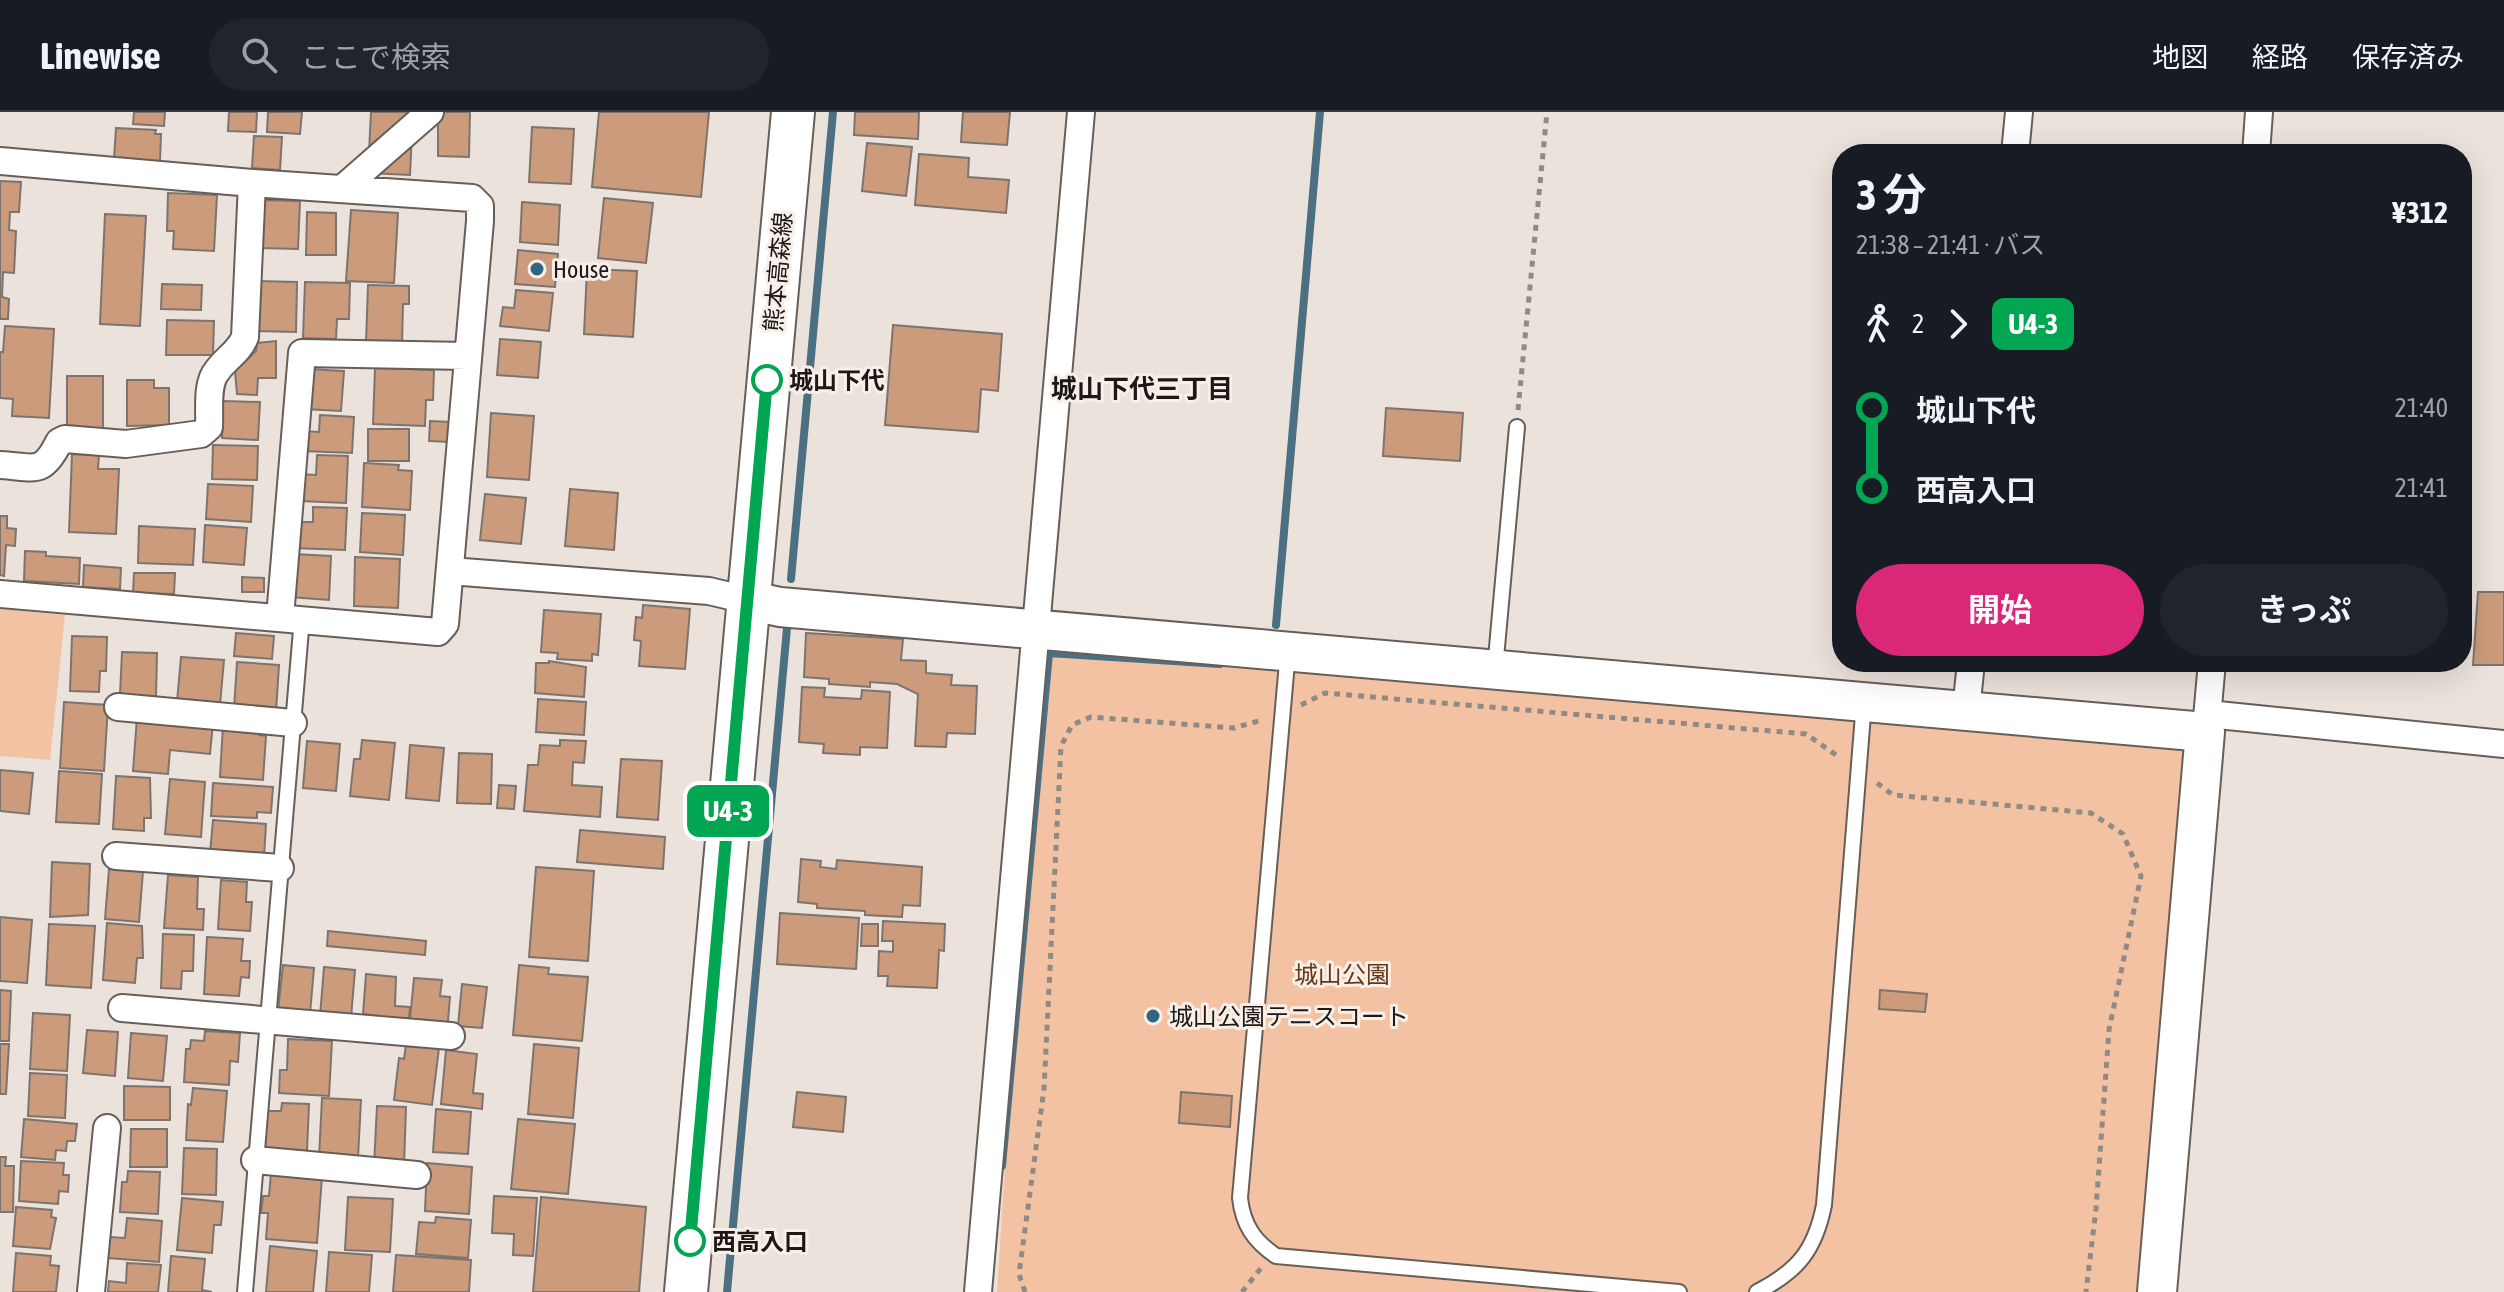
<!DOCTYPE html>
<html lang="ja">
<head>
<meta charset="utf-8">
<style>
	body { margin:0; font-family:"Asap Condensed","Noto Sans JP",sans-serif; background:#20242c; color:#f1f3f6; height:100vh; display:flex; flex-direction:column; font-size:30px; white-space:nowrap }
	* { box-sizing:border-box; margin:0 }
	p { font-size:26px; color:#9ea1a6 }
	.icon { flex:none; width:44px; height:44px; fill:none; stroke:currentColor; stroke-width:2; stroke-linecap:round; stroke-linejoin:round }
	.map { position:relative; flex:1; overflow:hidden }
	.sheet { position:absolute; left:1832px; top:32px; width:640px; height:528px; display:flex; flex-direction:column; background:#171b24; border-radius:32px; box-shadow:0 8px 32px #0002 }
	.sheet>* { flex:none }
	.badge { padding:0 16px; border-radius:12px; font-size:28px; line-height:52px }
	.map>.badge { position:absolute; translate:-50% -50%; box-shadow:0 0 0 4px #fff }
	.legs { display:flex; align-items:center; gap:12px; height:88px; padding:0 24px; font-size:26px }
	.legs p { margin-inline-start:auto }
	.headline { display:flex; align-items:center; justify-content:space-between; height:136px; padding:0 24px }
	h1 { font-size:44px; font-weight:700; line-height:60px }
	.primary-button { display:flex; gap:16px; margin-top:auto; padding:16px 24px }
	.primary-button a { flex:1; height:92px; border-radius:48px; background:#db2777; color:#fff; font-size:32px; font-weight:700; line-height:92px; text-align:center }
	.primary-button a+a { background:#20242c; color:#f1f3f6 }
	ul { padding:0 24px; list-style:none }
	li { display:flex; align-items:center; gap:28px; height:80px; font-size:30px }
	li i { display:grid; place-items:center; width:12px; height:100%; margin:0 10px; background:currentColor }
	li i::after { content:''; width:20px; height:20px; margin:-10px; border:6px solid; border-radius:50%; background:#171b24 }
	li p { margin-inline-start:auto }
	li:first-child i { background:linear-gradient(#0000 50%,currentColor 0) }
	li:last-child i { background:linear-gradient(currentColor 50%,#0000 0) }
	header { display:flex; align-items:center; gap:48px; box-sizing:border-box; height:112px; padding:0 40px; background:#171b24; border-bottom:2px solid #363941 }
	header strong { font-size:38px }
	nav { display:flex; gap:44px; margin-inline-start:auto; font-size:28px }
	.search { width:560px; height:72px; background:#20242c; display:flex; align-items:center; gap:20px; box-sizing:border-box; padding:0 28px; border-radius:44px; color:#9ea1a6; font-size:30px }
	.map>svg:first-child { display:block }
	.green { fill:#f2c2a3 }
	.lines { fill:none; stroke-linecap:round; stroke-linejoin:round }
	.stream { stroke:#4b7083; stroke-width:8 }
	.building { fill:#cb9b7b; stroke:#7d746f; stroke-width:2 }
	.lane-casing { stroke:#675e59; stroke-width:18 }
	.street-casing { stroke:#675e59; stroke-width:30 }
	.secondary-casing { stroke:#675e59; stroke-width:42 }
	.primary-casing { stroke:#675e59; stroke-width:46 }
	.path { stroke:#908a85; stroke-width:5; stroke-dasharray:6 6; stroke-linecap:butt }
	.lane { stroke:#fff; stroke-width:14 }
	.street { stroke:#fff; stroke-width:26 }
	.secondary { stroke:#fff; stroke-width:38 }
	.primary { stroke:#fff; stroke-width:42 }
	.line-1-casing { stroke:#fff; stroke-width:18 }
	.line-1 { stroke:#00a651; stroke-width:12 }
	.poi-dot { fill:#2f6681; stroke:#f9efe9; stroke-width:3 }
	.stop-1-dot { fill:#fff; stroke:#00a651; stroke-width:4 }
	.labels { text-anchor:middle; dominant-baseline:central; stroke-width:6; stroke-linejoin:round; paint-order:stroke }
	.poi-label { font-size:24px; fill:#1b1816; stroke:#f9efe9; text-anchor:start }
	.street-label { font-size:24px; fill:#1b1816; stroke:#f9efe9 }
	.stop-label { font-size:24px; font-weight:bold; fill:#1b1816; stroke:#f9efe9; text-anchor:start }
	.park-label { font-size:24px; fill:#673814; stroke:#f9efe9 }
	.neighbourhood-label { font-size:26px; font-weight:bold; fill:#1b1816; stroke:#f9efe9 }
</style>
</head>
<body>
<header>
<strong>Linewise</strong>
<div class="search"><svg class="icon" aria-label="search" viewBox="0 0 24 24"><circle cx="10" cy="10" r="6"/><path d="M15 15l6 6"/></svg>ここで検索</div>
<nav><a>地図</a><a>経路</a><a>保存済み</a></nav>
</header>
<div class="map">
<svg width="2504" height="1180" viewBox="0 0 2504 1180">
	<rect width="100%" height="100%" fill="#ebe2db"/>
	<path class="green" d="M0 497 65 503 50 648 0 644Z
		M1039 517 2205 620 2157 1180H997Z"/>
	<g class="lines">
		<path class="stream" d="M791 467 833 0
			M1276 513 1320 0
			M1002 1054 1049 541 1220 552
			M727 1180 787 516"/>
	</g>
	<path class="building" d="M134 0H165L164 14 133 12Z
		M229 0H257L256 20 228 19Z
		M268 0H302L300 22 267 20Z
		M371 0H413L410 63 368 61Z
		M438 0H470L469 45 438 44Z
		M599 0H709L701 85 592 75Z
		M855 0H919L918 27 854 23Z
		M963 0H1010L1007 33 961 30Z
		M532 15 574 17 571 72 529 70Z
		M116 16 156 18 155 22H161L160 49 114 47Z
		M254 24 282 25 280 58 252 56Z
		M867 31 912 35 906 84 862 79Z
		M919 42 969 46 968 65 1009 68 1006 101 915 93Z
		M0 69 21 70 19 100H10L9 118 16 119 14 161 3 160 2 185 9 187 8 207H0Z
		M168 81 217 83 214 139 173 137 174 119H167Z
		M604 86 653 91 646 151 598 146Z
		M262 88 300 89 298 137 261 136Z
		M522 90 560 93 558 133 520 130Z
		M351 98 398 101 394 171 346 169Z
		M307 100 336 101V143H306Z
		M105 102 146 104 140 214 100 212Z
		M518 138 558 142 555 175 515 172Z
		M587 157 637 159 633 225 584 222Z
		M257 169 297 170 296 220 256 219Z
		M305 170 350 171 349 207H337L336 227 303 226Z
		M162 172 202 173 201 198 161 197Z
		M368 173 409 174V192H403L402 232 366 231Z
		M516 178 553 181 549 219 500 214 503 195 514 196Z
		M167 208 214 209 213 243H166Z
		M893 213 1002 222 998 279 981 277 978 320 885 313Z
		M5 214 54 217 49 306 12 304 13 287 0 286V240H3Z
		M500 227 541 230 538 266 497 263Z
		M276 229V266H258L257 283 237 282 235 259 256 239 257 231Z
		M375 256 434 258 433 288H426L425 314 373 312Z
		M306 257 344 259 341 299 304 297Z
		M67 264H103V319H67Z
		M127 268H154V276H169V313L127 314Z
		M223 289 260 290 258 328 222 326Z
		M1386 296 1463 301 1460 349 1383 344Z
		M491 301 534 304 529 368 487 365Z
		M320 303 354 305 352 341 303 339 304 319 319 320Z
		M430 309 450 310V330L429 329Z
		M368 317H409V349H368Z
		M213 333 258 334 257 368 212 367Z
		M72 342 99 343 98 357H119L116 422 69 420Z
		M317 343 348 344 346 391 299 389 300 362 316 363Z
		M364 351 399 353 398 358 412 359 410 398 362 395Z
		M208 372 253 374 251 410 206 407Z
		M570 377 618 381 614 438 565 434Z
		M485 382 526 386 521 432 480 428Z
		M313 395 347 396 345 438 293 436 294 410H313Z
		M362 401 405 403 403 443 360 440Z
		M0 404H7V416L16 417 15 434 6 433 4 464 0 463Z
		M205 413 247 416 244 453 203 450Z
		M139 414 195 417 193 453 138 451Z
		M25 439 46 440V444L80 446 79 472 24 469Z
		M293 442 331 444 329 488 290 485Z
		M355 445 400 447 398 496 354 494Z
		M84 453 121 456 120 477 83 475Z
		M134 461H175L174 482 133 481Z
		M242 465 264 466V480H242Z
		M2478 480H2504V553H2473Z
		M643 493 690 497 685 557 639 554 641 529 634 528 636 505 642 506Z
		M544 498 601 502 598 543 592 542V549L557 547 558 541 541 540Z
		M236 521 274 524 272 547 234 544Z
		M806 521 903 527 901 548 926 549V561L952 563 951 573 977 574 975 622 947 621 946 635 915 634 918 582 897 572 870 570V575L829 572V567L804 565Z
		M72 524 107 525 106 559H100L99 580 70 579Z
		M122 540 157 541 156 584 120 583Z
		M181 545 224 548 220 593 177 590Z
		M549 549 586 555 584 585 535 581 536 551H549Z
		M237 550 279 553 276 600 234 597Z
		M802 575 825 576 824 585 861 587 862 578 890 580 887 636 860 635V643L823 641 824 632 799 630Z
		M538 587 586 590 584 623 536 620Z
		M64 590 108 593 104 659 60 656Z
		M137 605 213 611 210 642 170 638 168 662 133 659Z
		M223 613 259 615V623L266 624 263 668 220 665Z
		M362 628 395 631 389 688 350 684 354 647H360Z
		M560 628 586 629 584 651 573 650 572 673 602 675 600 705 524 699 528 653H538L540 633 560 634Z
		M307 629 340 632 336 679 303 676Z
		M410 633 444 636 439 689 406 686Z
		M459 641 492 642 491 692 457 691Z
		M621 647 662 649 658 708 617 705Z
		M0 658 33 661 29 702 0 699Z
		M59 659 102 662 99 712 56 710Z
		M116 664 150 666 151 706H144V719L113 717Z
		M170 667 205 670 201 725 165 722Z
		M213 671 273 675 271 701 257 700V706L211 704Z
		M499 673 516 674 514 697 497 696Z
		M213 708 266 712 264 745 210 741Z
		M580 718 665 725 663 757 577 750Z
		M801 747 821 749 820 755 836 757 837 748 922 755 920 794 903 793 902 805 865 803V799L817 796V792L798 790Z
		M52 750 90 752 88 803 50 805Z
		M536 755 594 759 588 849 529 845Z
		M109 757 143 759 139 810 105 807Z
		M168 763 198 765 197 797H204L203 818 164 816Z
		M221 768 247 770 246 790H252L250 819 218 817Z
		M780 801 859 806 856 857 777 852Z
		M0 805 32 808 27 871 0 869Z
		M883 809 945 812 944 839 939 838 937 876 887 874 888 864H878L879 839 893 840V829H882Z
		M107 811 142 814 143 846H137L135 871 103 868Z
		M49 812 95 814 91 876 46 873Z
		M862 812H878V834H861Z
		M328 819 426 829 425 843 327 834Z
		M163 822 194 823 193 859H182L181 877 161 876Z
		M207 825 243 827 241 849H250L249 866 241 865 239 884 204 882Z
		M283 853 314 856 310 902 278 899Z
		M519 853 549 856 548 862 588 865 582 929 513 923Z
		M324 855 355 858 351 906 320 904Z
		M366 862 396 865 395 894 410 895 408 915 379 913 380 904 363 902Z
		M414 866 442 868 440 884 450 885 447 921 409 918Z
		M462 872 487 875 482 916 458 914Z
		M0 878 11 879 9 929H0Z
		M1880 878 1927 882 1925 900 1879 897Z
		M33 901 70 903 67 959 30 957Z
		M87 918 118 920 115 964 83 961Z
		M205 919 240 921 238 950 230 949 229 973 184 970 186 937H190L191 928 204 929Z
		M131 921 167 924 163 969 128 966Z
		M288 927 332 929 329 984 279 981 280 958H287Z
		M0 932H9L6 982H0Z
		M406 932 439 936 432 993 394 988 399 946 404 947Z
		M534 932 579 936 573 1006 528 1002Z
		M446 938 477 942 473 981 483 982 482 997 441 992Z
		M30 961 67 963 65 1006 28 1004Z
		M124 974 170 975V1008H124Z
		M193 976 227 979 223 1030 186 1028 188 992 191 993Z
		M797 980 846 985 843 1020 793 1015Z
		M1181 980 1232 984 1230 1015 1179 1011Z
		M322 986 361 988 358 1046 319 1045Z
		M282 991 309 992 307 1039 265 1037 266 999H281Z
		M377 994 406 995 404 1055 374 1054Z
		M436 997 471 1000 468 1042 433 1040Z
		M24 1007 77 1012 75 1029H67L66 1039 56 1038 55 1048 21 1045Z
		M518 1007 575 1012 568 1082 511 1077Z
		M131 1017H167V1055H130Z
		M184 1036 217 1037 216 1083 182 1082Z
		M0 1045H6L5 1054H14L13 1100H0Z
		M21 1049 64 1051 63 1063H69L68 1080 59 1079 58 1092 19 1089Z
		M427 1051 472 1055 469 1102 425 1099Z
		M128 1059 160 1060 158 1102 120 1100 122 1070H127Z
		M271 1061 322 1065 317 1131 266 1127 268 1101H261L263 1084H269Z
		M494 1084 537 1086 533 1144 513 1143 514 1122 492 1121Z
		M348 1085 393 1087 390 1140 345 1138Z
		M541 1085 646 1095 639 1180H533Z
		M182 1086 223 1090 221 1113H214L212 1141 177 1138Z
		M16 1095 52 1098 51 1105 56 1106 50 1137 13 1134Z
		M436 1105 471 1108 468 1146 416 1142 419 1110 435 1111Z
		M127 1106 162 1109 159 1150 108 1146 110 1125 125 1126Z
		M270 1134 317 1139 313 1180H266Z
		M329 1140 372 1143 369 1180H326Z
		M16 1141 51 1144 50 1153 59 1154 56 1180H13Z
		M396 1143 471 1148 469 1180H393Z
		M171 1144 205 1147 202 1178 212 1180H168Z
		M127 1151 161 1153 158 1180H108L109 1169 126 1171Z"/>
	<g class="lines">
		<g class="lane-casing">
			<path id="lane" d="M1288 539 1240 1086C1243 1113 1254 1129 1276 1144L1679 1180
				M1495 557 1517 315
				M245 1180 302 506
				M1757 1180C1798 1159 1815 1138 1824 1093L1864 590"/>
		</g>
		<g class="street-casing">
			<path id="street" d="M2015 42 2019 0
				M2256 42 2259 0
				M0 49 252 71 472 86 480 94V109L445 512 438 520 0 482
				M342 77 430 0
				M0 353C35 355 42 364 59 330L65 327 126 332 201 322 209 315C210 298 206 272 217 259 226 246 239 240 245 225L252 71
				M450 459 709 479 747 488
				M280 505 302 241 467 244
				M118 595 293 611
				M1966 599 1971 550
				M2208 602 2504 632
				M2206 617 2212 550
				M116 744 280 756
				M122 896 451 924
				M255 1048 417 1063
				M91 1180 107 1016
				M978 1180 1081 0"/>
		</g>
		<g class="secondary-casing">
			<path id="secondary" d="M747 488 780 495 2205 620 2157 1180"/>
		</g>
		<g class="primary-casing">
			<path id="primary" d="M686 1180 793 0"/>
		</g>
		<path class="path" d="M1518 298 1547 0
			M1301 593 1325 581 1806 622 1839 645
			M1877 671 1893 683 2091 701 2123 722 2141 764 2109 918 2096 1097 2086 1180
			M1025 1180 1019 1162 1044 977 1061 634 1072 613 1091 605 1234 616 1262 608
			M1242 1180 1261 1156"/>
		<use href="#lane" class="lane"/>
		<use href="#street" class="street"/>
		<use href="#secondary" class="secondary"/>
		<use href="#primary" class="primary"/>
	</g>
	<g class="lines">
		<g class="line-1-casing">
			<path id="line-1" d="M690 1129 767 268"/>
		</g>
		<use href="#line-1" class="line-1"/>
	</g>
	<g class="poi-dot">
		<circle cx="537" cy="157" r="8"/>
		<circle cx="1153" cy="904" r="8"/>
	</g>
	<g class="stop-1-dot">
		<circle cx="767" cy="268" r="14"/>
		<circle cx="690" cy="1129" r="14"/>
	</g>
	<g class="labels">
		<g class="poi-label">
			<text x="553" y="157">House</text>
			<text x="1169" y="904">城山公園テニスコート</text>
		</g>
		<g class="street-label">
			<text transform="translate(778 160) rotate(-85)">熊本高森線</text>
		</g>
		<g class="stop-label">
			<text x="789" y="268">城山下代</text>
			<text x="712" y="1129">西高入口</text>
		</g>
		<g class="park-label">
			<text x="1342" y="862">城山公園</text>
		</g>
		<g class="neighbourhood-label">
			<text x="1142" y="277">城山下代三丁目</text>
		</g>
	</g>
</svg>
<b class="badge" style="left:728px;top:699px;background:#00a651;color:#fff">U4-3</b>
<section class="sheet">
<div class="headline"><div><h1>3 分</h1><p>21:38 – 21:41 · バス</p></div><b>¥312</b></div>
<div class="legs"><svg class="icon" aria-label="walk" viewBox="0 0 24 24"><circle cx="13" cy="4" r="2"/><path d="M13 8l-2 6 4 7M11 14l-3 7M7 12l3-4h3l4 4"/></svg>2<svg class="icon" aria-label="forward" viewBox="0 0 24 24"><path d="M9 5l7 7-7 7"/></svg><b class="badge" style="background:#00a651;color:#fff">U4-3</b></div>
<ul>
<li><i style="color:#00a651"></i><b>城山下代</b><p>21:40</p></li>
<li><i style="color:#00a651"></i><b>西高入口</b><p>21:41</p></li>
</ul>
<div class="primary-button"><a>開始</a><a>きっぷ</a></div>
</section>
</div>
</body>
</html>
